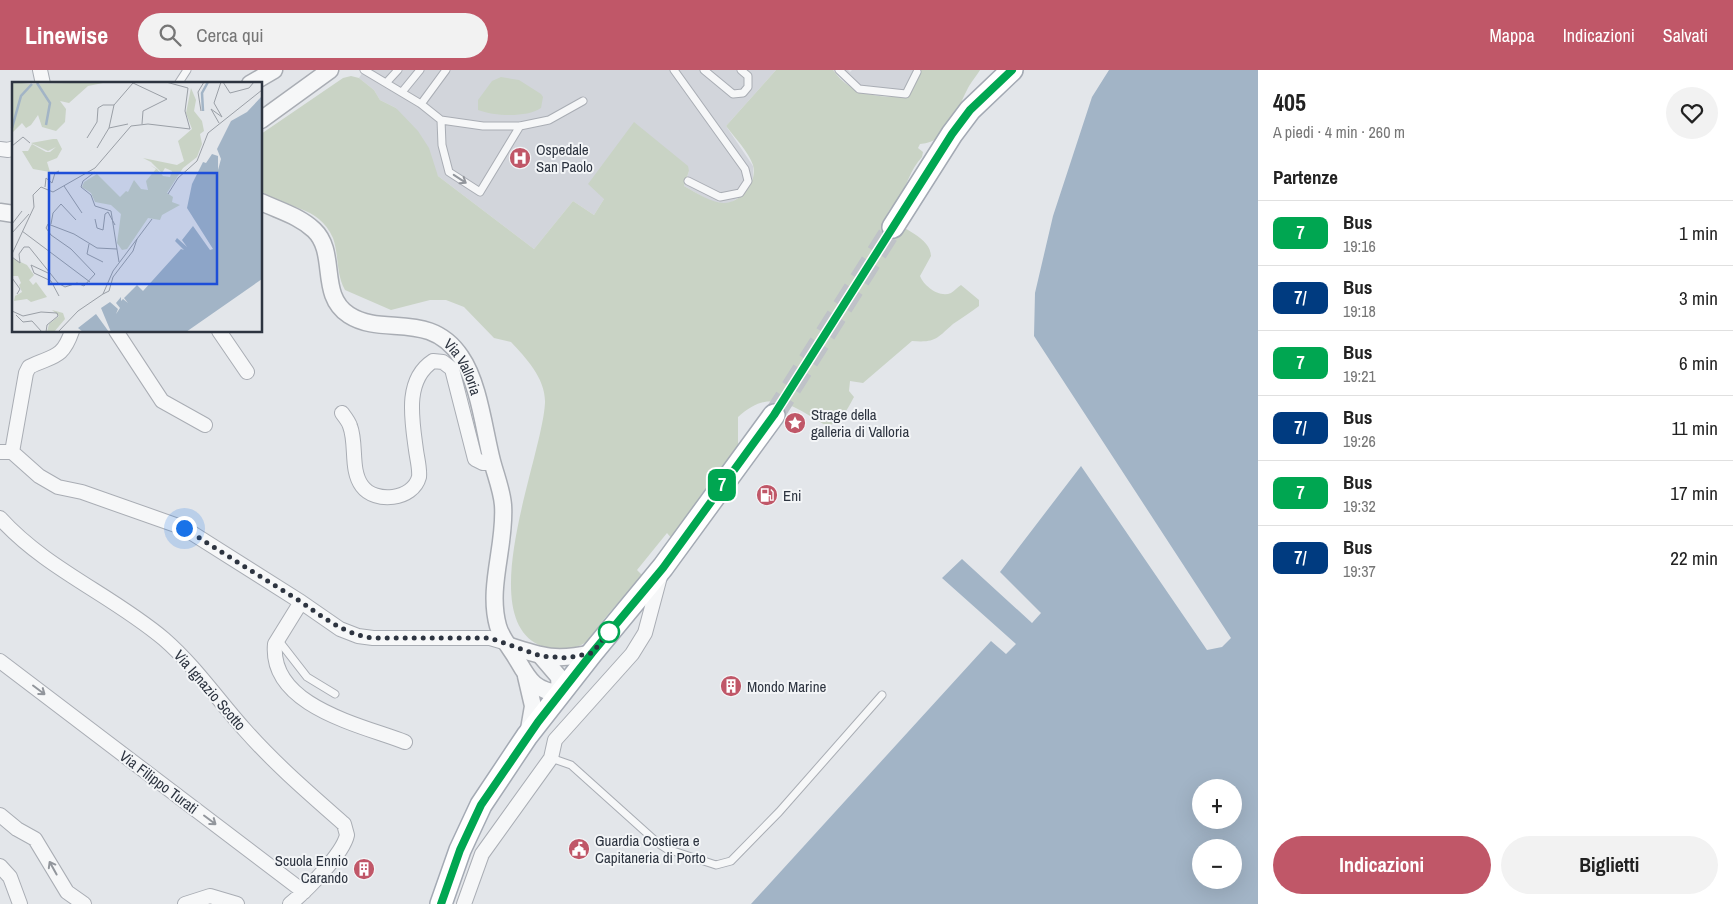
<!DOCTYPE html>
<html lang="it">
<head>
<meta charset="utf-8">
<style>
	body { margin:0; font-family:"Archivo Narrow",sans-serif; background:#f2f2f2; color:#222; height:100vh; display:flex; flex-direction:column; font-size:19px; white-space:nowrap }
	* { box-sizing:border-box; margin:0 }
	p { font-size:16px; color:#767676 }
	.icon { flex:none; width:28px; height:28px; fill:none; stroke:currentColor; stroke-width:2; stroke-linecap:round; stroke-linejoin:round }
	.map { position:relative; flex:1; overflow:hidden }
	.panel { display:flex; flex-direction:column; background:#fff; width:475px }
	.panel>* { flex:none }
	.badge { padding:0 10px; border-radius:8px; font-size:18px; line-height:32px }
	.controls { position:absolute; left:1192px; top:709px; display:grid; gap:10px }
	.controls a { display:grid; place-items:center; width:50px; height:50px; border-radius:50%; background:#fff; box-shadow:0 5px 20px #0002; font-size:25px }
	.you { position:absolute; width:25px; height:25px; margin:-12px; border:4px solid #fff; border-radius:50%; background:#1a73e8; box-shadow:0 0 0 8px #1a73e833 }
	.map>.badge { position:absolute; translate:-50% -50%; box-shadow:0 0 0 2px #fff }
	h2 { padding:0 15px; font-size:19px; line-height:45px }
	.round { display:grid; place-items:center; flex:none; width:52px; height:52px; border-radius:26px; background:#f2f2f2 }
	.headline { display:flex; align-items:center; justify-content:space-between; height:85px; padding:0 15px }
	h1 { font-size:24px; font-weight:700; line-height:38px }
	.button { display:flex; gap:10px; margin-top:auto; padding:10px 15px }
	.button a { flex:1; height:58px; border-radius:30px; background:#c05768; color:#fff; font-size:20px; font-weight:700; line-height:58px; text-align:center }
	.button a+a { background:#f2f2f2; color:#222 }
	ul { padding:0; list-style:none }
	li { display:flex; align-items:center; gap:15px; height:65px; padding:0 15px; border-top:1px solid #e0e0e0 }
	li div { flex:1 }
	li b { display:block; font-size:19px }
	li em { font-style:normal }
	li .badge { min-width:55px; font-weight:700; text-align:center }
	header { display:flex; align-items:center; gap:30px; box-sizing:border-box; height:70px; padding:0 25px; background:#c05768; color:#fff }
	header strong { font-size:24px }
	nav { display:flex; gap:28px; margin-inline-start:auto; font-size:18px }
	.search { width:350px; height:45px; background:#f2f2f2; display:flex; align-items:center; gap:12px; box-sizing:border-box; padding:0 18px; border-radius:28px; color:#767676; font-size:19px }
	main { display:flex; flex:1; min-height:0 }
	.map>svg:first-child { display:block }
	.built { fill:#d2d5db }
	.green { fill:#c9d3c5 }
	.water { fill:#a2b4c6; fill-rule:evenodd }
	.lines { fill:none; stroke-linecap:round; stroke-linejoin:round }
	.primary-tunnel { stroke:#bfc2c8; stroke-width:21; stroke-dasharray:21 11; stroke-linecap:butt }
	.service-casing { stroke:#a9adb4; stroke-width:9 }
	.minor-casing { stroke:#a9adb4; stroke-width:16 }
	.tertiary-casing { stroke:#a9adb4; stroke-width:19 }
	.primary-casing { stroke:#a4aab4; stroke-width:24 }
	.service { stroke:#f6f7f8; stroke-width:7 }
	.minor { stroke:#f6f7f8; stroke-width:14 }
	.tertiary { stroke:#f6f7f8; stroke-width:16 }
	.primary { stroke:#fff; stroke-width:21 }
	.oneway { stroke:#92969c }
	.line-casing { stroke:#fff; stroke-width:11 }
	.line { stroke:#00a651; stroke-width:8 }
	.walk { stroke:#2d3440; stroke-width:5; stroke-dasharray:0 9 }
	.stop-dot { fill:#fff; stroke:#00a651; stroke-width:2.5 }
	.labels { text-anchor:middle; dominant-baseline:central; stroke-width:4; stroke-linejoin:round; paint-order:stroke }
	.poi-label { font-size:15px; fill:#2d3440; stroke:#f3f5f7; text-anchor:start }
	.street-label { font-size:15px; fill:#2d3440; stroke:#f3f5f7 }
	.inset-river { fill:none; stroke:#a2b4c6; stroke-width:2.5 }
	.inset-road { fill:none; stroke:#9a9fa6; stroke-width:1 }
	.view { fill:#1d4ed8; fill-opacity:0.15; stroke:#1d4ed8; stroke-width:2.5 }
	.inset-edge { fill:none; stroke:#2d3440; stroke-width:2.5 }
</style>
</head>
<body>
<header>
<strong>Linewise</strong>
<div class="search"><svg class="icon" aria-label="search" viewBox="0 0 24 24"><circle cx="10" cy="10" r="6"/><path d="M15 15l6 6"/></svg>Cerca qui</div>
<nav><a>Mappa</a><a>Indicazioni</a><a>Salvati</a></nav>
</header>
<main>
<div class="map">
<svg width="1258" height="834" viewBox="0 0 1258 834">
	<rect width="100%" height="100%" fill="#e3e6ea"/>
	<path class="built" d="M364 0H776L726 56 753 96V112L744 123 732 132 723 134 712 132 684 116 689 101 604 129 594 145 573 131 534 179 438 106 396 38 380 30 374 20 359 8Z
		M833 0H848L850 2 852 0H921L906 27 864 25 849 17Z"/>
	<path class="green" d="M776 0H833C852 26 876 27 905 27L921 0H980C976 7 970 13 967 20 955 42 952 71 920 74L918 78 923 82 922 87C910 100 907 115 899 129 894 136 888 139 886 148 901 157 931 168 931 186L920 206C924 216 939 228 951 223 954 221 958 217 961 215L979 230V236C971 242 962 248 953 254 937 268 936 273 912 271L863 313 850 311 849 321 854 327C848 338 841 353 827 356 794 337 772 316 738 347V378L673 470 667 463 637 500 642 505C630 519 617 534 605 548 599 555 594 566 586 572 574 581 552 581 539 575 474 544 542 388 545 333 546 309 526 288 511 272L494 268 464 237 446 230H430L391 240 345 220C336 204 339 185 333 168 319 135 285 139 261 121V64L343 8 351 6 359 8 374 20 380 30 396 38 418 61 429 78 438 106 534 179 573 131 594 145 604 129 588 114 634 52 688 96 689 101 684 116C708 129 728 146 749 117 753 112 755 102 753 95 748 81 735 68 726 56Z
		M501 7 519 10 541 24 543 27 541 38C526 48 494 46 478 40V30L492 11Z"/>
	<path class="water" d="M1109 0H1258V834H751L991 571 1006 584 1016 574 942 508 962 489 1032 553 1041 543 1000 502 1081 396 1207 580 1222 577 1231 568 1034 266 1035 223 1053 146 1092 27ZM1201 718H1234V750H1201ZM1201 778H1234V810H1201Z"/>
	<g class="lines">
		<path class="primary-tunnel" d="M774 345 893 157"/>
		<g class="service-casing">
			<path id="service" d="M364 0 421 34 441 50 483 56H520L549 50 583 31
				M674 0 745 99 748 111 740 123 720 127 688 111
				M704 0 733 24 743 23 748 17V6L741 0
				M839 0 859 19 906 24 917 2
				M386 13 398 0
				M178 14 187 0
				M402 22 420 0
				M421 34 446 0
				M441 50 442 75 449 102 480 122 520 56
				M279 571 307 607 335 624
				M551 688 571 695 659 774 667 779 716 795 731 791 779 742 882 625"/>
		</g>
		<g class="minor-casing">
			<path id="minor" d="M40 0 43 14
				M0 79 8 80 14 78
				M116 261 162 331 205 355
				M219 261 247 302
				M342 343C345 347 349 352 350 356 357 374 350 400 362 416 375 434 413 430 419 407 420 399 417 388 416 380 412 350 404 310 433 291L443 292 452 299 475 389 483 393H493
				M0 382H12L39 406 58 417 82 422 184 458 301 532 340 559 358 566 373 568H490L507 573
				M12 382 26 303 29 297C53 285 62 290 72 261
				M0 448C46 499 112 525 164 569 195 596 218 630 245 660 275 694 310 724 344 754L347 765C343 784 306 821 290 834
				M301 532 275 574C269 636 361 655 405 672
				M0 591 304 822
				M0 745 17 759 35 769 67 822 84 834
				M0 796 10 807 20 834
				M185 834 210 826 237 834
				M464 834 482 784 551 688 555 670 632 584 645 563 661 503"/>
		</g>
		<g class="tertiary-casing">
			<g id="tertiary">
				<path d="M250 14 274 0"/>
				<path d="M261 50 330 0"/>
				<path id="s1" d="M261 132C280 141 299 146 314 160 338 183 318 225 349 245 383 267 430 240 461 287 479 313 484 360 492 391 496 406 502 421 503 435 506 475 487 517 498 556 501 568 512 580 518 591 530 612 536 621 560 623L559 607 541 586"/>
				<path d="M0 142 14 144"/>
				<path d="M510 576C543 587 557 591 592 583"/>
				<path d="M526 606 533 636 528 665"/>
			</g>
		</g>
		<g class="primary-casing">
			<path id="primary" d="M893 157 952 64 970 40 1012 0
				M441 834 460 780 481 735 527 666 592 583 663 497 774 345"/>
		</g>
		<use href="#service" class="service"/>
		<use href="#minor" class="minor"/>
		<use href="#tertiary" class="tertiary"/>
		<use href="#primary" class="primary"/>
	</g>
	<defs><path id="oneway-shaft" d="M-6 0H5M1.5-3L5.5 0L1.5 3" fill="none" stroke-width="1.6" stroke-linecap="round" stroke-linejoin="round" transform="scale(1.25)"/></defs>
	<g class="oneway">
		<use href="#oneway-shaft" transform="translate(460 109) rotate(33)"/>
		<use href="#oneway-shaft" transform="translate(39 620) rotate(37)"/>
		<use href="#oneway-shaft" transform="translate(210 750) rotate(37)"/>
		<use href="#oneway-shaft" transform="translate(53 798) rotate(-119)"/>
	</g>
	<g class="lines">
		<g class="line-casing">
			<path id="line" d="M441 834 460 780 481 735 538 652 592 583 663 498 774 345 952 64 970 40 1012 0"/>
		</g>
		<use href="#line" class="line"/>
		<path class="walk" d="M184 458C221 482 258 505 295 528 321 545 342 564 373 568H490L541 586 567 588 592 583 614 556 609 562"/>
	</g>
	<defs>
		<g id="hospital-disc" transform="scale(1.125)"><circle r="9.5" fill="#c05768" stroke="#f3f5f7"/><path d="M-5-5h3v3.5h4V-5h3V5h-3V1.5h-4V5h-3Z" fill="#fff"/></g>
		<g id="sight-disc" transform="scale(1.125)"><circle r="9.5" fill="#c05768" stroke="#f3f5f7"/><path d="M0-6L1.8-2.2L6-1.7L2.9 1.2L3.7 5.4L0 3.3L-3.7 5.4L-2.9 1.2L-6-1.7L-1.8-2.2Z" fill="#fff"/></g>
		<g id="fuel-disc" transform="scale(1.125)"><circle r="9.5" fill="#c05768" stroke="#f3f5f7"/><path d="M-5.5-6h7V0h2V4h1.3V-2.5L3-4.5l.8-.8L6-3V5H2.5V1h-1V6h-7ZM-4.2-4.7v3.2H.2V-4.7Z" fill="#fff"/></g>
		<g id="building-disc" transform="scale(1.125)"><circle r="9.5" fill="#c05768" stroke="#f3f5f7"/><path d="M-4-6H4V6H1V3H-1V6H-4ZM-2.5-4.3h1.7v1.8h-1.7ZM.8-4.3h1.7v1.8H.8ZM-2.5-1h1.7V.8h-1.7ZM.8-1h1.7V.8H.8Z" fill="#fff"/></g>
		<g id="civic-disc" transform="scale(1.125)"><circle r="9.5" fill="#c05768" stroke="#f3f5f7"/><path d="M-.6-6.5H3V-4.5H.6V-3L4-1V1h2V6H-6V1h2V-1L-.6-3ZM-1.2 2.5V6h2.4V2.5Z" fill="#fff"/></g>
	</defs>
	<g fill-rule="evenodd">
		<use href="#hospital-disc" x="520" y="88"/>
		<use href="#sight-disc" x="795" y="353"/>
		<use href="#fuel-disc" x="767" y="425"/>
		<use href="#building-disc" x="731" y="616"/>
		<use href="#civic-disc" x="579" y="779"/>
		<use href="#building-disc" x="364" y="799"/>
	</g>
	<circle class="stop-dot" cx="609" cy="562" r="10"/>
	<g class="labels">
		<g class="poi-label">
			<text x="536" y="79">Ospedale<tspan x="536" dy="17">San Paolo</tspan></text>
			<text x="811" y="344">Strage della<tspan x="811" dy="17">galleria di Valloria</tspan></text>
			<text x="783" y="425">Eni</text>
			<text x="747" y="616">Mondo Marine</text>
			<text x="595" y="770">Guardia Costiera e<tspan x="595" dy="17">Capitaneria di Porto</tspan></text>
			<text x="348" y="790" text-anchor="end">Scuola Ennio<tspan x="348" dy="17">Carando</tspan></text>
		</g>
		<g class="street-label">
			<text stroke="none"><textPath href="#s1" startOffset="289">Via Valloria</textPath></text>
			<text transform="translate(210 620) rotate(49)">Via Ignazio Scotto</text>
			<text transform="translate(159 712) rotate(37)">Via Filippo Turati</text>
		</g>
	</g>
	<g transform="translate(12 12)">
		<rect width="250" height="250" fill="#e3e6ea"/>
		<path d="M0 0 19 2 96 0 76 4 57 21 48 19 54 27 53 40 44 49 30 45 26 33 19 43 14 46 10 41 0 51ZM179 6 184 18 182 29 190 39 192 49 188 52 190 62 185 75 171 86 155 111 161 115 160 120 168 123 150 133 148 138 136 136 115 167 110 168 105 161 109 132 99 123 83 120 79 111 70 105 72 100 85 92 108 115 114 109 116 110 122 98 129 107 136 108 134 99 144 87 138 83 145 87 151 94 158 95 160 89 153 86 150 91 139 80 131 76 165 83 172 79 166 59 180 47 174 31ZM41 57H45L50 67 45 76 35 80 38 90 21 87 10 69H16L20 62 34 70H38L44 65 36 69 19 61ZM0 176 15 183 22 193 17 198 21 203 24 200 35 215 19 220 15 217 2 219 3 214 10 210 7 203 9 201 6 194H0ZM40 228 51 231 53 237 42 250H35L37 242 47 234Z" fill="#c9d3c5"/>
		<path d="M250 14V197L174 250H99L89 226 98 220 106 227 104 232 108 226 104 221 109 215V219L111 217 116 221 112 216 125 203 131 209 169 167 172 168 163 159 165 156 175 165 170 158 181 144 198 168 201 167 175 126 180 102 191 80 194 81 200 72 206 74V88L209 77 205 67 219 39 235 30ZM84 232 97 250H71L66 246Z" fill="#a2b4c6"/>
		<path class="inset-river" d="M25 1 38 21 34 43M191 29 190 11 196 0M0 46 9 14 20 2"/>
		<path class="inset-road" d="M211 0 218 11 237 6 242 0M189 29 186 10 192 0M207 41 199 27 210 35 202 21 209 0M97 46 116 42M75 56 85 40 86 26 91 23H102M0 64 11 55 18 61M85 66 97 46 102 23 121 1 155 17 131 29 130 42M83 90 71 99 69 105 79 113 83 124 99 129 107 180M52 104 70 131M33 105 34 96 40 101 43 91 47 89M156 112 166 96 185 79 196 51 250 8M83 137 85 146 91 148 93 132 96 130 103 143M0 142 10 129M39 142 41 131 49 122 64 138M10 149 78 200M0 151 17 132M77 162 75 172 91 180M0 172 22 125 21 113 29 105 41 110 83 86 119 44 136 42 178 47 173 29 176 6 154 0M0 175 8 181 7 172 12 165H17L46 201 53 205 65 201 72 204 83 192 59 167 39 153 34 146 36 142 62 152 85 166 105 167M36 191 19 183 22 191 39 199 47 214M0 196 8 207 5 212M91 212 97 209 101 195 121 169 125 157M0 229 11 234 29 230 45 231 46 234 35 243 34 250M4 233 11 240 20 239 30 250M46 250 66 229 91 212 101 189 140 137"/>
		<path class="view" d="M37 91H205V202H37Z"/>
		<rect width="250" height="250" class="inset-edge"/>
	</g>
</svg>
<div class="controls">
<a>+</a>
<a>−</a>
</div>
<div class="you" style="left:184px;top:458px"></div>
<b class="badge" style="left:722px;top:415px;background:#00a651;color:#fff">7</b>
</div>
<section class="panel">
<div class="headline"><div><h1>405</h1><p>A piedi · 4 min · 260 m</p></div><a class="round"><svg class="icon" aria-label="heart" viewBox="0 0 24 24"><path d="M12 20l-8-8c-3-5 5-10 8-4 3-6 11-1 8 4z"/></svg></a></div>
<h2>Partenze</h2>
<ul>
<li><span class="badge" style="background:#00a651;color:#fff">7</span><div><b>Bus</b><p>19:16</p></div><em>1 min</em></li>
<li><span class="badge" style="background:#003b80;color:#fff">7/</span><div><b>Bus</b><p>19:18</p></div><em>3 min</em></li>
<li><span class="badge" style="background:#00a651;color:#fff">7</span><div><b>Bus</b><p>19:21</p></div><em>6 min</em></li>
<li><span class="badge" style="background:#003b80;color:#fff">7/</span><div><b>Bus</b><p>19:26</p></div><em>11 min</em></li>
<li><span class="badge" style="background:#00a651;color:#fff">7</span><div><b>Bus</b><p>19:32</p></div><em>17 min</em></li>
<li><span class="badge" style="background:#003b80;color:#fff">7/</span><div><b>Bus</b><p>19:37</p></div><em>22 min</em></li>
</ul>
<div class="button"><a>Indicazioni</a><a>Biglietti</a></div>
</section>
</main>
</body>
</html>
